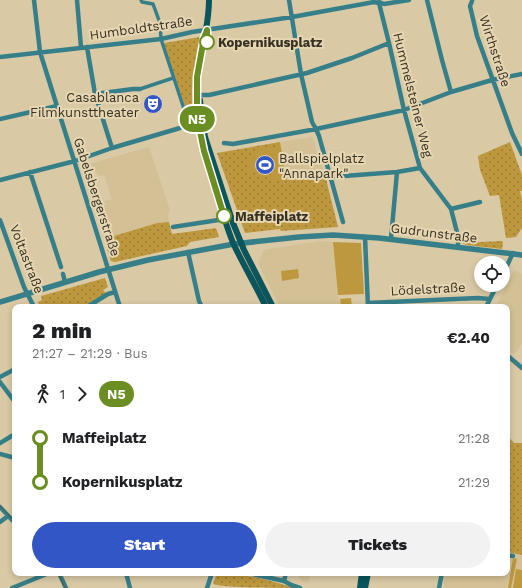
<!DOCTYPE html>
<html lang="en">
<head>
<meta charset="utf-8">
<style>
	body { margin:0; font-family:"Work Sans",sans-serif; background:#f2f2f2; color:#202124; height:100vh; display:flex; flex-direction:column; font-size:15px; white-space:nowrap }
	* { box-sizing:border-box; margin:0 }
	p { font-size:13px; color:#757577 }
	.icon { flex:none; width:22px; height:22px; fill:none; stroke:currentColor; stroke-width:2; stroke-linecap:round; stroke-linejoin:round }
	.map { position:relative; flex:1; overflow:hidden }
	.sheet { position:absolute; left:12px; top:304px; width:498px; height:272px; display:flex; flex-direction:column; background:#fff; border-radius:8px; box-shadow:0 2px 6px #0003 }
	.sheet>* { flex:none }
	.badge { padding:0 8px; border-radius:13px; font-size:14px; line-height:26px }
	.controls { position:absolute; left:474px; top:256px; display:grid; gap:8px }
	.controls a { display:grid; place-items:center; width:36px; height:36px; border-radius:50%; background:#fff; box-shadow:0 2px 6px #0003; font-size:20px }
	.map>.badge { position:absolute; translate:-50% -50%; box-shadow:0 0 0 2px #fff }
	.legs { display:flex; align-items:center; gap:6px; height:44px; padding:0 20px; font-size:13px }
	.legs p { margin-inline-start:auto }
	.head { display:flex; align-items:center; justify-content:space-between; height:68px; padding:0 20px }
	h1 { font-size:22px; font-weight:800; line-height:30px }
	.primary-button { display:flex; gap:8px; margin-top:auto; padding:8px 20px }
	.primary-button a { flex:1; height:46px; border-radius:24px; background:#3356c7; color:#fff; font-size:16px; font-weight:800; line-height:46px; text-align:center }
	.primary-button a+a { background:#f2f2f2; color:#202124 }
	ul { padding:0 20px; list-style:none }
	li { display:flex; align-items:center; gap:14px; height:44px; font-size:15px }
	li i { display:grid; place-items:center; width:6px; height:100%; margin:0 5px; background:currentColor }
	li i::after { content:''; width:10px; height:10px; margin:-5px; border:3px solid; border-radius:50%; background:#fff }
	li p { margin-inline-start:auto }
	li:first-child i { background:linear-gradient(#0000 50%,currentColor 0) }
	li:last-child i { background:linear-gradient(currentColor 50%,#0000 0) }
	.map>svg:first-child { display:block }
	.built { fill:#d3c095 }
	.grass { fill:url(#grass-dots) }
	.garden { fill:#bd983e }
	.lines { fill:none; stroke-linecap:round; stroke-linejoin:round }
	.pedestrian { stroke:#367f89; stroke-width:3.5 }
	.minor { stroke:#367f89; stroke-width:4.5 }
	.tertiary { stroke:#367f89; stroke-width:5.5 }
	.secondary { stroke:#0b555d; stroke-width:6 }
	.tram { stroke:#5a523f; stroke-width:1 }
	.line-1-casing { stroke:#fff; stroke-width:9 }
	.line-1 { stroke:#6b8e23; stroke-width:6 }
	.stop-1-dot { fill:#fff; stroke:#6b8e23; stroke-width:2 }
	.labels { text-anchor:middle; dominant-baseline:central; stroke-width:4; stroke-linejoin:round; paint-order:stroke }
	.street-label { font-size:13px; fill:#363022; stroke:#e6d6b2 }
	.stop-label { font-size:13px; font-weight:bold; fill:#363022; stroke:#e6d6b2; text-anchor:start }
	.poi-label { font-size:13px; fill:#363022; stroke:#e6d6b2; text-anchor:end }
</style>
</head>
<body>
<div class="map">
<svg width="522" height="588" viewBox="0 0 522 588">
	<defs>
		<pattern id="grass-dots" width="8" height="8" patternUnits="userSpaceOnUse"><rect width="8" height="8" fill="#bd983e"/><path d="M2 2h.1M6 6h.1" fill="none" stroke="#9a7c34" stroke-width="1.8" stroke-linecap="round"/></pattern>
	</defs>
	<rect width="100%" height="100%" fill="#d9c9a5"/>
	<path class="built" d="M313 137 323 172 287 180 280 142Z
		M149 147 170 210 168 213 169 222 157 223 104 239 94 204 112 199 104 175 100 176 95 171 85 174 82 166Z
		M320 241 333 242 338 295 341 307H280L258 263 264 250Z
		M514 270 522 274V344L515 354 507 351V307H496Z
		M516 554 522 555V588H443L445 573H507V557L513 558Z
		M297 573H311L308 583 301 581Z"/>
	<path class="grass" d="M200 37 192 90 193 118H189L164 43Z
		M280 142 287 180 323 172 326 179 338 227 281 231 280 229 245 233 217 153Z
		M510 142 522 175V191H520L522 199V228L516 237 506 238 499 195 490 196 480 170 478 156Z
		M169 222 172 234 216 228 219 237 190 242 187 246 115 262 111 261 104 239 157 223Z
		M502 241 503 242 502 249 466 245 462 243Z
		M105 278 108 287 103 290 106 293 83 307H40L38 302 42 300 41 296Z
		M507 435 514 443H522V555L507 552Z
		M217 573C243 573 269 580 294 588 278 588 224 588 213 584Z"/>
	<path class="garden" d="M280 146 286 178 273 180 271 174 256 176 255 171 248 172 246 159 254 158 253 151Z
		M333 242 361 243 364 294 338 295Z
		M298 269 299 278 282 281 281 271Z
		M351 298 352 307H341L340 299Z
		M513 558 517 559 511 588H508Z
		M516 569 522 570V588H513Z"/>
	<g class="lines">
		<path class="pedestrian" d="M141 0 142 2 153 4 160 23 161 39 189 124
			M140 89 173 78"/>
		<path class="minor" d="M34 0 40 52 120 307
			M77 0 81 47
			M289 0 301 74 312 122 316 129 404 110 451 92 492 80 522 74
			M427 0 442 60 451 92
			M472 1 470 6 477 36 512 133 522 154
			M379 2 384 4 409 0
			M379 3 389 43 404 110 420 168 451 209 458 236V247
			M87 47 95 94 112 148
			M0 57 161 39 192 32 292 17 374 2 379 3
			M95 94 133 89H140
			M200 95H209L307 73 352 58 389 43
			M0 119 57 106
			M224 143 233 144 316 129 319 136 343 222
			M30 172 61 267
			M331 177 397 172 420 168
			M0 180 75 161 112 148 180 128
			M451 209 480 202
			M0 220 24 287 34 307
			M173 227 225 219
			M365 237 368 307
			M391 239 397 172
			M188 252 199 301 202 307
			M63 274 65 282
			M503 274 513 253
			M368 303 478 298 489 299
			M87 307 108 294 115 292
			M486 307 497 285
			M508 356 522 368
			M0 377 15 369
			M0 382 15 402
			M0 443 15 434
			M0 454 15 458
			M0 507 15 523
			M0 522 8 516
			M507 555 513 556
			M59 573 66 588
			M126 573 130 588
			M248 573 284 581 291 585 300 588
			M284 581 286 573
			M12 588 49 573
			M207 588 212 573
			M439 588 442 573"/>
		<path class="tertiary" d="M0 302 99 272 148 260 234 244 299 237 333 235 379 238 522 255"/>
		<path class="secondary" d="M209 0C209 32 197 61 196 93 195 128 206 160 217 193 222 211 227 229 234 245 244 266 256 286 266 307
			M200 100 202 119 205 137 233 223 244 250 273 307
			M360 588 362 573
			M365 588 368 573"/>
		<path class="tram" d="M0 506 15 522
			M58 573 65 588"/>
	</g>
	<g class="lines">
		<g class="line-1-casing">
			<path id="line-1" d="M207 42V30L204 38 197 77V117L204 151 224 216"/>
		</g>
		<use href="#line-1" class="line-1"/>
	</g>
	<defs>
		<g id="theatre-disc" transform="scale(1)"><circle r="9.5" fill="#3356c7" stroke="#e6d6b2"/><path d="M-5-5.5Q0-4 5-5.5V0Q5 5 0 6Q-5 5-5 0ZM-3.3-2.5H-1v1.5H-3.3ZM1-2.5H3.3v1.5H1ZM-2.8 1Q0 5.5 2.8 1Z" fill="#fff"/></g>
		<g id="stadium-disc" transform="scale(1)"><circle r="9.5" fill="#3356c7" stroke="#e6d6b2"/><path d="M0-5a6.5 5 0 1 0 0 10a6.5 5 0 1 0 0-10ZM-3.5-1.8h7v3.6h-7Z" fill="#fff"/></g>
	</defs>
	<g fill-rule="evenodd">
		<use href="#theatre-disc" x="153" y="104"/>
		<use href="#stadium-disc" x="265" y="165"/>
	</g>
	<g class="stop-1-dot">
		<circle cx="207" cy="42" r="7"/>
		<circle cx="224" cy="216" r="7"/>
	</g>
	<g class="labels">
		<g class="street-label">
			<text transform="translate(141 28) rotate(-8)">Humboldtstraße</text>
			<text transform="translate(495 51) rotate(72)">Wirthstraße</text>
			<text transform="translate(413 95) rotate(76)">Hummelsteiner Weg</text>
			<text transform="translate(97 197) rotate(72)">Gabelsbergerstraße</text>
			<text transform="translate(434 233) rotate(7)">Gudrunstraße</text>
			<text transform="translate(27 259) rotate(69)">Voltastraße</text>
			<text transform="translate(428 289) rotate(-3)">Lödelstraße</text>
		</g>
		<g class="stop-label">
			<text x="218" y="42">Kopernikusplatz</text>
			<text x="235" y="216">Maffeiplatz</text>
		</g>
		<g class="poi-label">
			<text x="139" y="97">Casablanca<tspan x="139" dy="15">Filmkunsttheater</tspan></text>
			<text x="279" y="158" text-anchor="start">Ballspielplatz<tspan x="279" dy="15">"Annapark"</tspan></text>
		</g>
	</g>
</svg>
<div class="controls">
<a><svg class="icon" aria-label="locate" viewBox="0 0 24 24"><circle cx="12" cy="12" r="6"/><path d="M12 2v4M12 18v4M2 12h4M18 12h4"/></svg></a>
</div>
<b class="badge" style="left:197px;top:119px;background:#6b8e23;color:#fff">N5</b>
<section class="sheet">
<div class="head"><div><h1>2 min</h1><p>21:27 – 21:29 · Bus</p></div><b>€2.40</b></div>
<div class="legs"><svg class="icon" aria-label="walk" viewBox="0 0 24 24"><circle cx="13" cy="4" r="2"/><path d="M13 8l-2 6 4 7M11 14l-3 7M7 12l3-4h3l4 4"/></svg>1<svg class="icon" aria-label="forward" viewBox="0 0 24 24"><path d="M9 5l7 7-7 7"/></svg><b class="badge" style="background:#6b8e23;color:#fff">N5</b></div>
<ul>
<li><i style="color:#6b8e23"></i><b>Maffeiplatz</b><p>21:28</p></li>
<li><i style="color:#6b8e23"></i><b>Kopernikusplatz</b><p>21:29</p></li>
</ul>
<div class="primary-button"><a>Start</a><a>Tickets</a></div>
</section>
</div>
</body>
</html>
